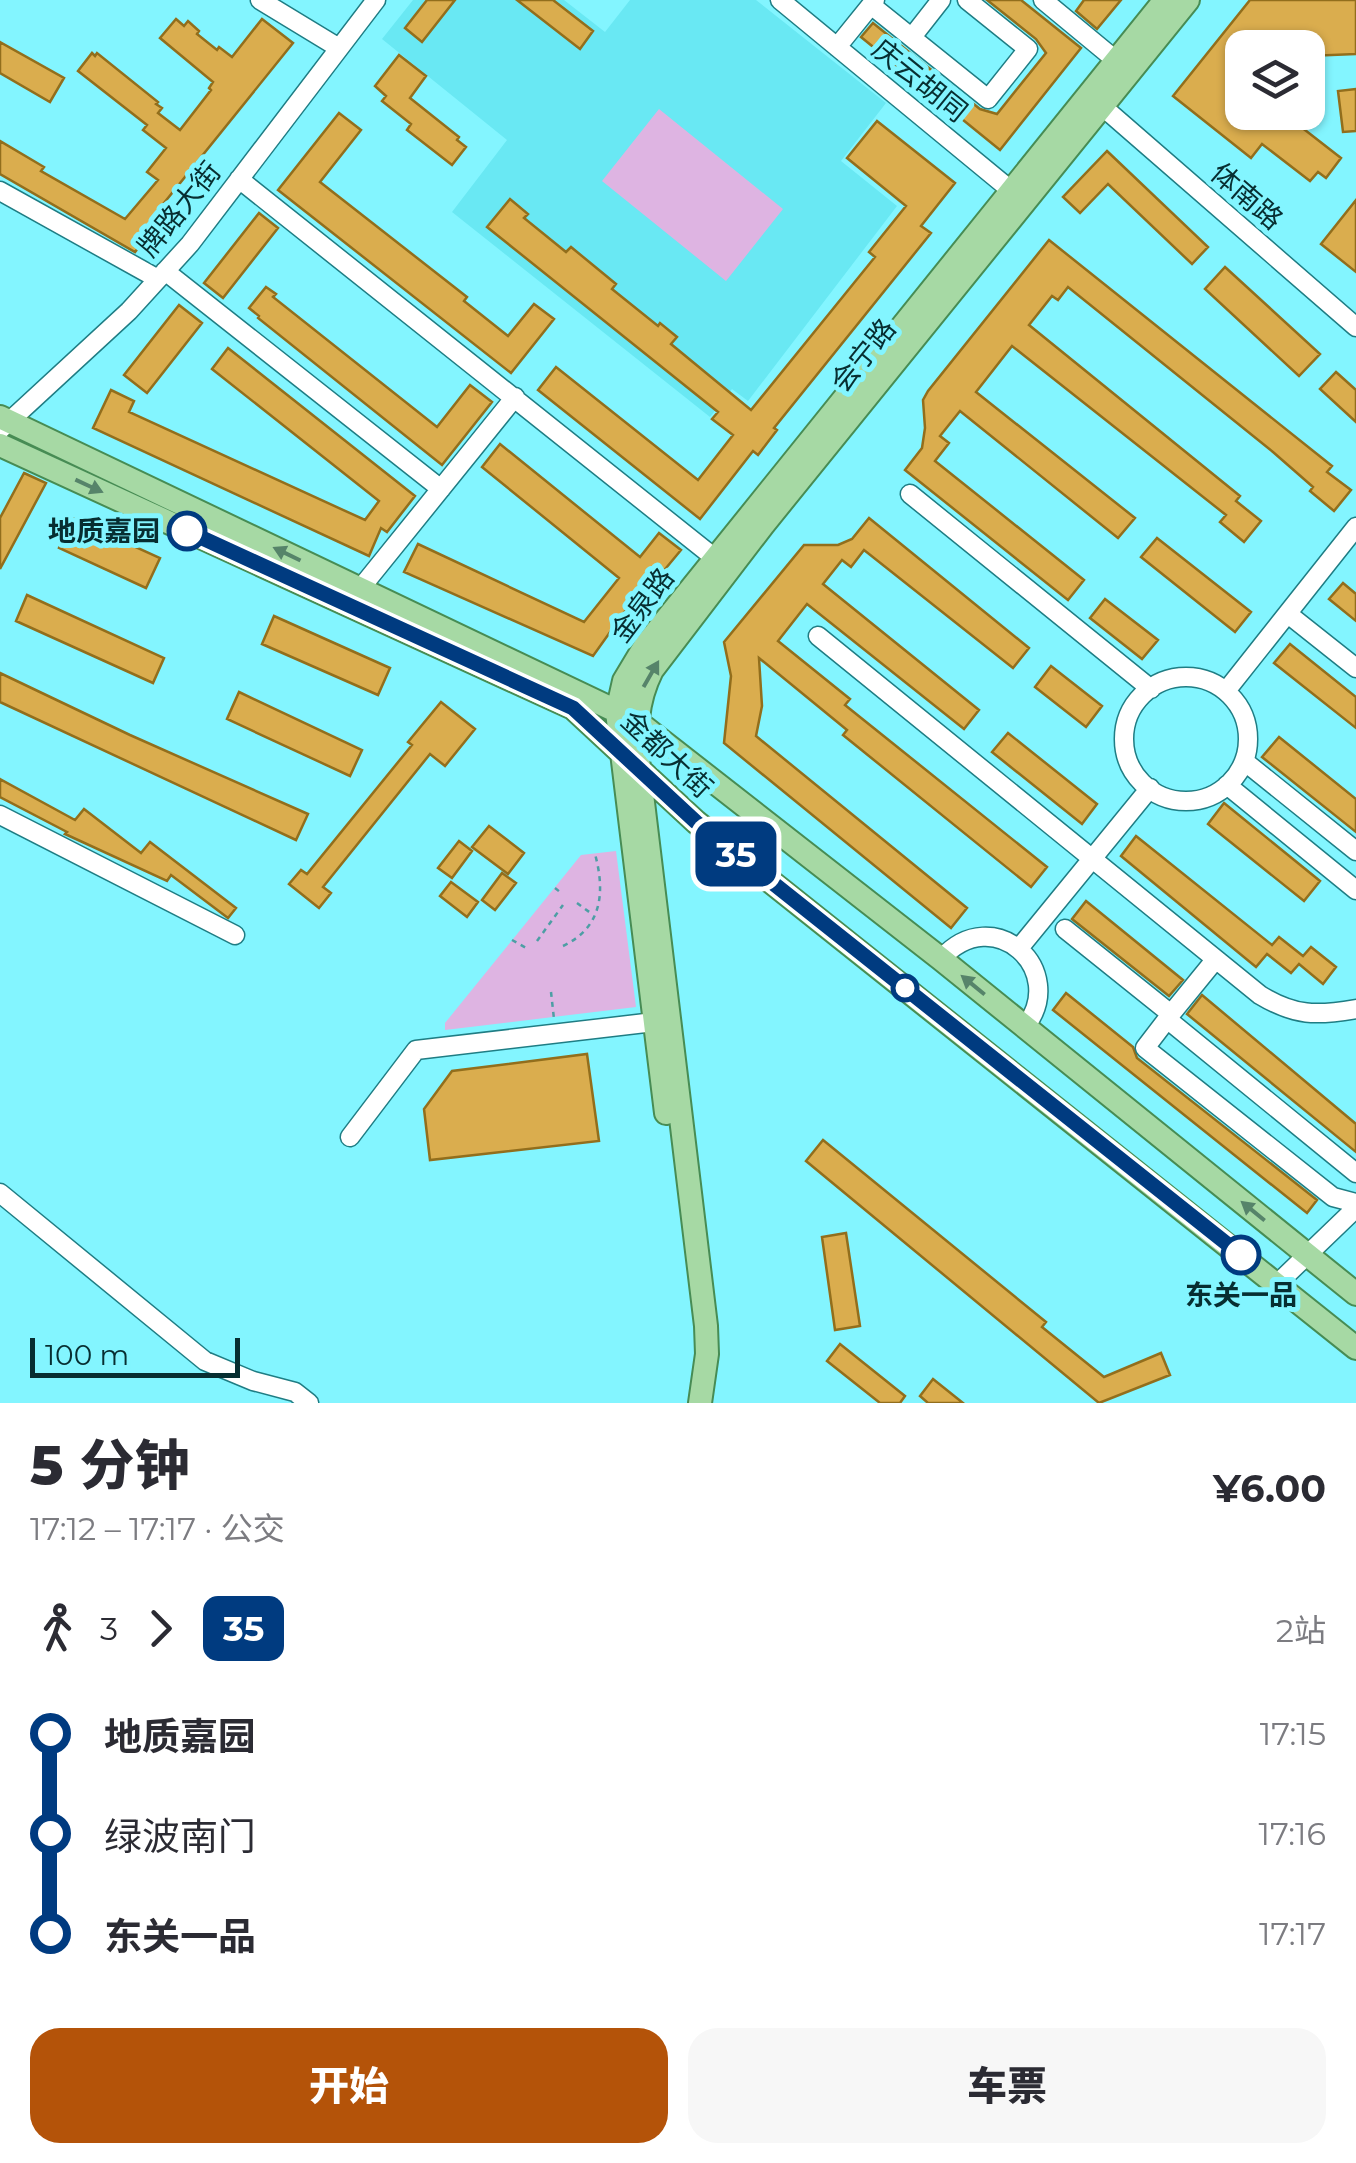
<!DOCTYPE html>
<html lang="zh">
<head>
<meta charset="utf-8">
<style>
	body { margin:0; font-family:Montserrat,"Noto Sans SC",sans-serif; background:#f7f7f7; color:#2b2b33; height:100vh; display:flex; flex-direction:column; font-size:38px; white-space:nowrap }
	* { box-sizing:border-box; margin:0 }
	p { font-size:32px; color:#7c7c81 }
	.icon { flex:none; width:55px; height:55px; fill:none; stroke:currentColor; stroke-width:2; stroke-linecap:round; stroke-linejoin:round }
	.map { position:relative; height:1403px; overflow:hidden }
	.side { display:flex; flex-direction:column; background:#fff; flex:1 }
	.side>* { flex:none }
	.badge { padding:0 20px; border-radius:15px; font-size:35px; line-height:65px }
	.buttons { position:absolute; left:1225px; top:30px; display:grid; gap:20px }
	.buttons a { display:grid; place-items:center; width:100px; height:100px; border-radius:20px; background:#fff; box-shadow:0 2px 8px #0004; font-size:50px }
	.scale { position:absolute; left:30px; bottom:25px; width:210px; box-sizing:border-box; padding-left:10px; border:5px solid #072e31; border-top:0; font-size:28px; line-height:35px; white-space:nowrap; color:#072e31; -webkit-text-stroke:8px #83f5ff; paint-order:stroke }
	.map>.badge { position:absolute; translate:-50% -50%; box-shadow:0 0 0 5px #fff }
	.legs { display:flex; align-items:center; gap:15px; height:110px; padding:0 30px; font-size:32px }
	.legs p { margin-inline-start:auto }
	.head { display:flex; align-items:center; justify-content:space-between; height:170px; padding:0 30px }
	h1 { font-size:55px; font-weight:800; line-height:75px }
	.cta { display:flex; gap:20px; margin-top:auto; padding:20px 30px }
	.cta a { flex:1; height:115px; border-radius:30px; background:#b45309; color:#fff; font-size:40px; font-weight:800; line-height:115px; text-align:center }
	.cta a+a { background:#f7f7f7; color:#2b2b33 }
	ul { padding:0 30px; list-style:none }
	li { display:flex; align-items:center; gap:35px; height:100px; font-size:38px }
	li i { display:grid; place-items:center; width:15px; height:100%; margin:0 12px; background:currentColor }
	li i::after { content:''; width:25px; height:25px; margin:-12px; border:8px solid; border-radius:50%; background:#fff }
	li p { margin-inline-start:auto }
	li:first-child i { background:linear-gradient(#0000 50%,currentColor 0) }
	li:last-child i { background:linear-gradient(currentColor 50%,#0000 0) }
	.map>svg:first-child { display:block }
	.built { fill:#69e8f3 }
	.green { fill:#deb4e2 }
	.building { fill:#daad4e; stroke:#926e1c; stroke-width:2.5 }
	.lines { fill:none; stroke-linecap:round; stroke-linejoin:round }
	.minor-casing { stroke:#1f7d84; stroke-width:21 }
	.major-casing { stroke:#478c54; stroke-width:26 }
	.path { stroke:#4d9ea4; stroke-width:2.5; stroke-dasharray:5 5; stroke-linecap:butt }
	.minor { stroke:#fff; stroke-width:18 }
	.major { stroke:#a6d9a4; stroke-width:22 }
	.oneway { fill:#56846a }
	.line-1-casing { stroke:#fff; stroke-width:22 }
	.line-1 { stroke:#003b80; stroke-width:15 }
	.stop-1-dot { fill:#fff; stroke:#003b80; stroke-width:5 }
	.labels { text-anchor:middle; dominant-baseline:central; stroke-width:10; stroke-linejoin:round; paint-order:stroke }
	.street-label { font-size:28px; fill:#072e31; stroke:#83f5ff }
	.stop-label { font-size:28px; font-weight:bold; fill:#072e31; stroke:#83f5ff; text-anchor:end }
</style>
</head>
<body>
<div class="map">
<svg width="1356" height="1403" viewBox="0 0 1356 1403">
	<rect width="100%" height="100%" fill="#83f5ff"/>
	<path class="built" d="M413 0H564L605 32 630 0H756L886 103 841 161 897 206 748 401 732 389 710 417 452 212 507 140 382 39Z"/>
	<path class="green" d="M659 109 783 209 726 281 602 181Z
		M616 851 636 1007 445 1030V1023L581 855Z"/>
	<path class="building" d="M427 0H455L422 42 405 28Z
		M517 0H553L593 31 580 49Z
		M987 0H1021L1081 48 1000 150 861 37 873 23 980 109 997 114 1046 53 1036 39Z
		M1084 0H1121L1097 29 1076 11Z
		M1250 0H1356V54L1308 56V48H1242V112H1260L1278 127 1287 116 1341 158 1326 178 1318 172 1310 181 1262 144 1251 158 1173 96Z
		M176 19 184 26 188 21 199 31 197 34 217 50 219 47 232 57 262 19 293 43 164 203 170 207 135 252 0 174V141L44 167 41 171 125 219 158 180 147 172 166 148 143 130 147 125 78 71 92 53 95 56 97 53 158 102 156 104 162 108 158 113 180 130 211 90 209 88 213 82 160 38Z
		M0 42 64 78 50 102 0 73Z
		M399 55 426 76 410 98 459 137 457 140 466 147 452 165 407 130 411 124 382 101 386 96 375 86Z
		M1356 89V131L1343 132 1338 91Z
		M339 113 361 130 320 182 467 297 464 301 508 336 534 304 554 319 511 373 278 190Z
		M877 121 955 183 921 226 931 233 774 428 777 430 758 455 753 451 700 519 538 390 556 367 698 480 733 435 712 419 718 412 487 227 510 199 528 214 524 218 566 252 571 247 616 284 612 289 658 326 660 323 677 337 671 344 751 410 875 257 869 252 906 206 847 158Z
		M1107 151 1208 247 1192 264 1108 184 1080 213 1063 197Z
		M1356 200V272L1321 244Z
		M259 213 278 228 223 298 204 283Z
		M1049 240 1332 466 1327 472 1351 490 1334 511 1310 491 1313 487 1273 452 1068 287 1058 300 1052 296 1029 325 1240 496 1236 501 1261 521 1244 542 1220 522 1226 515 1012 346 976 392 1135 518 1118 538 960 411 940 436 949 443 935 461 1084 580 1068 600 905 470 922 448 925 428 923 400 928 391Z
		M1225 267 1320 354 1299 376 1205 289Z
		M266 287 276 294 273 297 437 427 470 385 492 402 442 465 258 318 259 316 249 308Z
		M179 305 202 323 147 393 124 375Z
		M228 348 415 496 387 532 381 528 369 556 93 428 111 390 134 401 129 412 365 520 379 501 212 369Z
		M1336 372 1356 390V422L1320 389Z
		M500 444 640 557 659 533 681 550 642 597 638 593 593 656 404 572 418 544 584 622 619 578 482 467Z
		M24 473 46 483 0 569V518Z
		M72 518 160 558 146 588 59 548Z
		M869 518 1029 648 1013 668 864 550 851 567 842 560 823 584 979 710 964 729 807 604 778 641 850 699 845 705 1047 867 1031 887 843 735 847 730 759 658 762 706 756 736 967 908 951 928 724 743 731 676 724 642 804 545H838L852 539Z
		M1157 538 1251 612 1235 632 1141 557Z
		M1343 583 1356 594V621L1329 599Z
		M27 595 164 658 153 683 16 621Z
		M1105 599 1158 640 1142 659 1090 618Z
		M274 616 390 668 378 695 262 644Z
		M1290 644 1356 697V728L1274 663Z
		M1051 666 1102 706 1086 727 1035 687Z
		M0 673 130 735 308 814 296 840 0 702Z
		M239 692 362 750 350 776 227 719Z
		M441 702 475 729 445 766 430 754 323 887 331 893 319 908 289 884 301 870 307 874 412 745 408 742Z
		M1008 733 1097 804 1082 824 992 752Z
		M1279 737 1356 799V832L1262 757Z
		M0 779 75 820 84 809 141 853 150 842 236 908 228 918 171 875 167 881 65 834 67 832 0 797Z
		M1224 803 1320 881 1304 901 1208 824Z
		M489 826 524 853 508 874 472 847Z
		M1136 836 1272 945 1279 937 1303 956 1311 947 1336 967 1323 984 1299 964 1291 973 1267 954 1256 967 1121 856Z
		M459 841 472 851 452 878 438 868Z
		M502 873 516 883 495 910 482 900Z
		M451 882 478 902 467 917 440 896Z
		M1086 901 1183 980 1169 996 1072 919Z
		M1066 993 1133 1047 1137 1058 1317 1200 1307 1213 1053 1010Z
		M1202 995 1356 1124V1152L1187 1014Z
		M587 1054 599 1141 430 1160 424 1109 452 1071Z
		M823 1140 1046 1322 1042 1327 1104 1377 1161 1353 1170 1375 1099 1403 806 1161Z
		M846 1233 860 1326 835 1330 822 1237Z
		M840 1344 905 1396 900 1403H880L827 1361Z
		M933 1379 963 1403H928L920 1396Z"/>
	<g class="lines">
		<g class="minor-casing">
			<path id="minor" d="M260 0 339 48
				M780 0 1019 197
				M1043 0 1124 67
				M871 5 988 99 1028 49 967 0
				M912 37 941 0
				M837 47 875 0
				M1103 107 1356 327
				M239 179 716 559
				M0 191 158 279
				M165 271 441 489
				M0 430 129 311 190 244 376 0
				M910 494 1151 689
				M360 589 515 397
				M1288 614 1356 668
				M818 636 1260 995C1295 1016 1316 1016 1356 1009
				M1124 739a62 62 0 1 1 124 0a62 62 0 1 1-124 0Z
				M1226 691 1356 527
				M1244 761 1356 851
				M1227 785 1356 890
				M0 815 235 935
				M1065 929 1171 1014 1145 1048 1333 1197 1356 1203
				M1020 947 1150 788
				M941 959C994 900 1069 971 1025 1027
				M1171 1014 1215 960
				M1167 1019 1356 1173
				M350 1137 416 1050 654 1022
				M0 1193 205 1361 253 1381 295 1392 309 1403
				M1277 1284 1356 1208"/>
		</g>
		<g class="major-casing">
			<path id="major" d="M0 417 635 720 941 959 1356 1294
				M0 445 573 708 696 822 1356 1348
				M666 1113 617 712 624 681 645 646 1165 0
				M700 1403 707 1354 706 1326 639 769C636 732 635 704 652 670L763 525 1188 0"/>
		</g>
		<path class="path" d="M555 888 560 892
			M577 903 592 914
			M512 940 528 949
			M537 941 563 905
			M563 946C603 927 605 891 595 854
			M551 992 554 1019"/>
		<use href="#minor" class="minor"/>
		<use href="#major" class="major"/>
	</g>
	<defs><path id="oneway-solid" d="M-6-.8H1V-3.2L6.5 0L1 3.2V.8H-6Z" transform="scale(2.5)"/></defs>
	<g class="oneway">
		<use href="#oneway-solid" transform="translate(89 486) rotate(25)"/>
		<use href="#oneway-solid" transform="translate(287 554) rotate(-154)"/>
		<use href="#oneway-solid" transform="translate(651 674) rotate(-60)"/>
		<use href="#oneway-solid" transform="translate(973 985) rotate(-141)"/>
		<use href="#oneway-solid" transform="translate(1253 1211) rotate(-141)"/>
	</g>
	<g class="lines">
		<g class="line-1-casing">
			<path id="line-1" d="M187 531 573 708 696 822 1241 1255"/>
		</g>
		<use href="#line-1" class="line-1"/>
	</g>
	<g class="stop-1-dot">
		<circle cx="187" cy="531" r="18"/>
		<circle cx="905" cy="988" r="12"/>
		<circle cx="1241" cy="1255" r="18"/>
	</g>
	<g class="labels">
		<g class="street-label">
			<text transform="translate(920 80) rotate(39)">庆云胡同</text>
			<text transform="translate(1247 196) rotate(41)">体南路</text>
			<text transform="translate(179 209) rotate(-51)">牌路大街</text>
			<text transform="translate(863 355) rotate(-51)">会宁路</text>
			<text transform="translate(642 605) rotate(-53)">金泉路</text>
			<text transform="translate(667 754) rotate(43)">金都大街</text>
		</g>
		<g class="stop-label">
			<text x="160" y="531">地质嘉园</text>
			<text x="1241" y="1295" text-anchor="middle">东关一品</text>
		</g>
	</g>
</svg>
<div class="buttons">
<a><svg class="icon" aria-label="layers" viewBox="0 0 24 24"><path d="M12 4l9 5-9 5-9-5zM3 14l9 5 9-5"/></svg></a>
</div>
<div class="scale">100 m</div>
<b class="badge" style="left:736px;top:854px;background:#003b80;color:#fff">35</b>
</div>
<section class="side">
<div class="head"><div><h1>5 分钟</h1><p>17:12 – 17:17 · 公交</p></div><b>¥6.00</b></div>
<div class="legs"><svg class="icon" aria-label="walk" viewBox="0 0 24 24"><circle cx="13" cy="4" r="2"/><path d="M13 8l-2 6 4 7M11 14l-3 7M7 12l3-4h3l4 4"/></svg>3<svg class="icon" aria-label="forward" viewBox="0 0 24 24"><path d="M9 5l7 7-7 7"/></svg><b class="badge" style="background:#003b80;color:#fff">35</b><p>2站</p></div>
<ul>
<li><i style="color:#003b80"></i><b>地质嘉园</b><p>17:15</p></li>
<li><i style="color:#003b80"></i><span>绿波南门</span><p>17:16</p></li>
<li><i style="color:#003b80"></i><b>东关一品</b><p>17:17</p></li>
</ul>
<div class="cta"><a>开始</a><a>车票</a></div>
</section>
</body>
</html>
